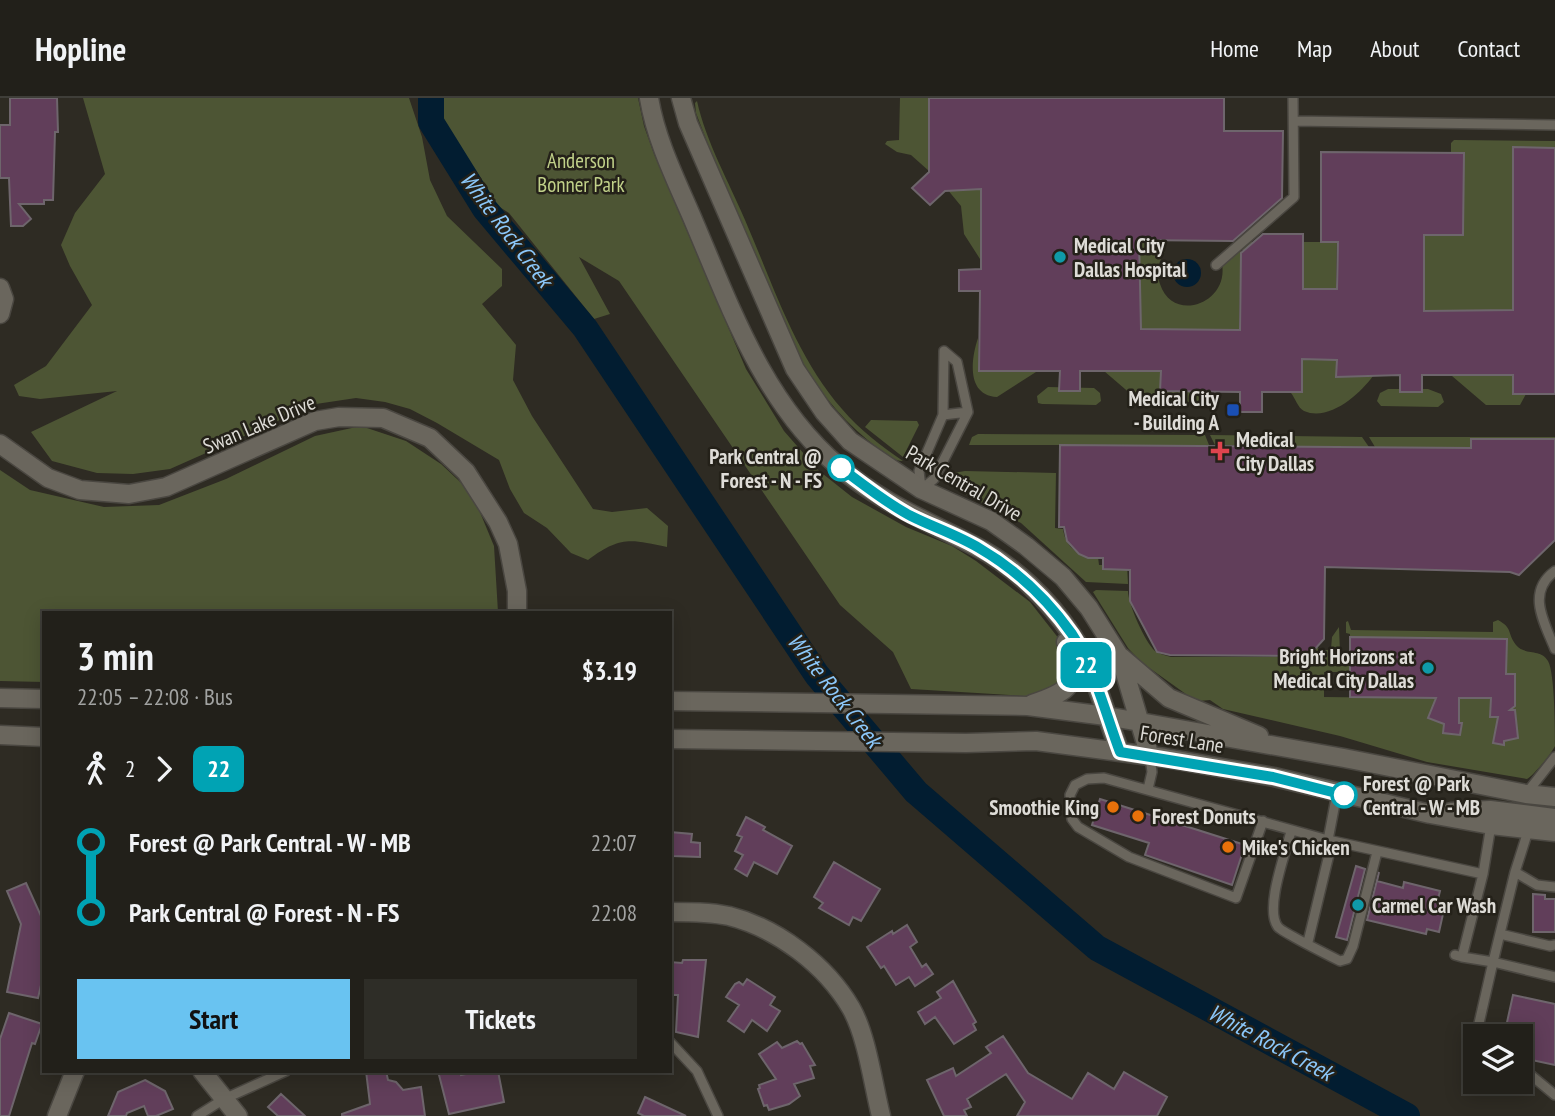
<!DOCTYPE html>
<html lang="en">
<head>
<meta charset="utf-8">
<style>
	body { margin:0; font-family:"PT Sans Narrow",sans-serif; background:#2e2d27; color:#f1f3f6; height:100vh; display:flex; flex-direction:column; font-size:26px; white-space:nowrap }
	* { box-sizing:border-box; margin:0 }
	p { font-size:23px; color:#a2a3a2 }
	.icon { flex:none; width:38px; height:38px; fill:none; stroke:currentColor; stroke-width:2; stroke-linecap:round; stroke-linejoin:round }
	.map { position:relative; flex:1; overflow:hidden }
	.details { position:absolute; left:42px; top:513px; width:630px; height:462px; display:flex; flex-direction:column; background:#22201a; border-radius:0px; box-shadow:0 4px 18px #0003,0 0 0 2px #3f3e39 }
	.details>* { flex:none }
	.badge { padding:0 14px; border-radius:10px; font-size:24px; line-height:46px }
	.controls { position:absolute; left:1463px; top:926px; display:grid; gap:14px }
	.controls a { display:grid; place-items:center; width:70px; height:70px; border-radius:0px; background:#22201a; box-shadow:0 4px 18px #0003,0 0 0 2px #3f3e39; font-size:35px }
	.map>.badge { position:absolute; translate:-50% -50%; box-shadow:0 0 0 4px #fff }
	.legs { display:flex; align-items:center; gap:10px; height:77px; padding:0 35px; font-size:23px }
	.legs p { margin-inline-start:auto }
	.summary { display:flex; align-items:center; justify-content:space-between; height:119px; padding:0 35px }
	h1 { font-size:38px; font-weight:700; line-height:52px }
	.primary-button { display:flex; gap:14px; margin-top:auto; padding:14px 35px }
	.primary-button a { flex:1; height:80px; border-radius:0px; background:#69c3f1; color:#111; font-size:28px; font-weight:700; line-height:80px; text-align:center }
	.primary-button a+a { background:#2e2d27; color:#f1f3f6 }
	ul { padding:0 35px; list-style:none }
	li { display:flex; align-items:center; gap:24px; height:70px; font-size:26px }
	li i { display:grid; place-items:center; width:10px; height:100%; margin:0 9px; background:currentColor }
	li i::after { content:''; width:18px; height:18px; margin:-9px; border:5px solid; border-radius:50%; background:#22201a }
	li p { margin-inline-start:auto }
	li:first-child i { background:linear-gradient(#0000 50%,currentColor 0) }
	li:last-child i { background:linear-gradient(currentColor 50%,#0000 0) }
	header { display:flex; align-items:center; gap:42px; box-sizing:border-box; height:98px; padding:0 35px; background:#22201a; border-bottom:2px solid #3f3e39 }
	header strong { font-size:33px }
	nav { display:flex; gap:38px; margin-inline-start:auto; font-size:24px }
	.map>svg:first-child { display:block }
	.green { fill:#4d5534 }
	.water { fill:#021d31 }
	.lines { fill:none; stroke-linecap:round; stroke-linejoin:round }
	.river { stroke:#021d31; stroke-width:26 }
	.building { fill:#613e5a; stroke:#6e656c; stroke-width:2 }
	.service-casing { stroke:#4a4741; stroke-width:12 }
	.minor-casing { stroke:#4a4741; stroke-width:21 }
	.tertiary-casing { stroke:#4a4741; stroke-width:21 }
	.secondary-casing { stroke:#4a4741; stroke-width:21 }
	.service { stroke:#6a665d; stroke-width:9 }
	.minor { stroke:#6a665d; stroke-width:18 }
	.tertiary { stroke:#6a665d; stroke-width:18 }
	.secondary { stroke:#6a665d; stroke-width:18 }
	.line-1-casing { stroke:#fff; stroke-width:16 }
	.line-1 { stroke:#00a3b4; stroke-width:10 }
	.culture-dot { fill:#0f9aa8; stroke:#242119; stroke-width:2.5 }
	.transit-dot { fill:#1a4fb4; stroke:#242119; stroke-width:2.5 }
	.health-dot { fill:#e0444e; stroke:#242119; stroke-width:2.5 }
	.stop-1-dot { fill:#fff; stroke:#00a3b4; stroke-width:3.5 }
	.food-dot { fill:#e8710a; stroke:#242119; stroke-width:2.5 }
	.labels { text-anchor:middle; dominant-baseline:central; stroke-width:5; stroke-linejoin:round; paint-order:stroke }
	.park-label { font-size:21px; fill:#c1d189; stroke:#242119 }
	.poi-label { font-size:21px; font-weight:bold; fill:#dedcd7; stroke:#242119; text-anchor:start }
	.street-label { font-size:21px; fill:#dedcd7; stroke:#242119 }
	.stop-label { font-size:21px; font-weight:bold; fill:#dedcd7; stroke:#242119; text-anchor:end }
	.water-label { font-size:23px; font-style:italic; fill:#8bc7f9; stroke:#242119 }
</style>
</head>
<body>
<header>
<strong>Hopline</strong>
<nav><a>Home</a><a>Map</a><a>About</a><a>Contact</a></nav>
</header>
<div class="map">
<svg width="1555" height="1018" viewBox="0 0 1555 1018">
	<rect width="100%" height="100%" fill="#2e2b23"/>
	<path class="green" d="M83 0H409L422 39 430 82 447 118 502 171V188L482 206 516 247 513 282 532 318 593 411 612 414 647 410 668 428 667 449C630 441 620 438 588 462L571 455 547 430 524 415 510 391 499 362 437 325 410 311 385 304 356 300 316 306 170 371 133 376 97 375 52 363 31 334 117 293 40 301 19 298 14 287 46 268 92 207 70 168 61 147 75 115 105 76Z
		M435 0H638L644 28 654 56 746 271 784 333 818 372 852 399 906 429 952 448 976 463 1030 504 1067 551V579L1041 599 911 591 893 554 840 507 619 183 579 159 610 216 594 221 509 115 487 101 434 22Z
		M900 0H929L928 42H942L929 56V73L911 57 897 54 885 46 887 43 899 42Z
		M697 3C706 44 729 84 745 122 773 186 795 257 842 311 860 332 881 348 903 363 893 363 886 356 879 351 847 327 823 299 802 265L720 78 696 15 695 5Z
		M1454 42 1555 43V49H1513V212H1424V138L1463 137 1464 55H1451V45Z
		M980 79V161L964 136 961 108 947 91Z
		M1139 142 1154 143 1165 154C1158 164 1156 174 1160 186 1173 226 1229 205 1222 166L1248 144H1337L1336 191 1303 190V153L1241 152 1239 231H1141Z
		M978 240 979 273 1036 274 997 299C966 297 971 261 978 240Z
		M1301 260 1336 261V279L1373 278C1360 296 1329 324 1304 313 1298 310 1295 300 1291 295L1301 294Z
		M1104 273H1160V294H1211L1198 304 1139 303Z
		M1513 277V296H1526L1520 307H1486L1452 278Z
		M1048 289 1094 290 1100 295 1101 303 1096 307 1042 306 1038 305 1037 298Z
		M1388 291H1428L1441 296 1444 304 1438 309 1381 308 1377 303 1380 295Z
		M871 322 917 323 919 327 903 359 865 329Z
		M361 328 406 343 441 366 472 395 494 448 498 514H44V584L0 583V372L30 392 104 409 159 407 226 381 315 338Z
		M978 336 1205 337 1209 347H969L972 339Z
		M1210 337 1362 339 1369 349 1215 347Z
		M1369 339H1555V341H1472L1471 350 1375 349Z
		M965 373 1056 375 1055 430 1063 431C1066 451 1079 458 1098 459L1099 467H1127L1128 486 1086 484 1021 425 952 389 950 384 953 375Z
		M1096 492 1128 493C1128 506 1145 544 1155 553 1159 556 1165 557 1171 559H1301L1318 549 1319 554 1331 551 1332 539 1339 529 1340 554 1350 555V574H1324V599L1506 601 1507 541 1350 539V536L1346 535V524L1348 523 1351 532 1493 534V524L1498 522C1513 530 1507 535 1516 547 1525 558 1541 550 1548 563 1555 575 1555 636 1555 648 1551 656 1534 677 1527 681L1427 664 1340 638 1223 611 1210 602 1199 603 1190 599 1141 564 1128 550 1093 494Z"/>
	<path class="water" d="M1173 175a14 14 0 1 1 28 0a14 14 0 1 1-28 0Z"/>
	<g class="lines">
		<path class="river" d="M431 0V24L485 111 585 230 817 577 916 694 1097 850 1407 1018"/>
	</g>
	<path class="building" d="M10 0H57L58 34H55L53 102H44V106H19L31 121 23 128H11L9 80H0V27H10Z
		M929 0H1224V33H1283L1282 100 1233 143 1139 142 1141 231 1240 232 1241 155 1263 136H1303V191H1337L1338 144H1321V54L1464 55 1463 137H1424V213L1513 212V49L1555 50V296H1513V277H1422V294H1400V277L1336 279 1337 262 1302 261V294H1262V314H1240V294L1160 293 1161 273H1080V293H1059L1060 273H979L980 193H959V172L981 171V91L945 93 930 107 912 90 929 74Z
		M1471 341H1555V442L1519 477 1510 474 1325 469 1324 541 1315 551 1301 558 1170 557 1157 554 1130 503V472L1103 471V460H1088L1079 456 1067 443 1064 429H1059L1060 347 1471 350Z
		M1350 539 1507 541 1506 576H1515V608L1510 612H1515L1518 640 1504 643V647L1493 645 1498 619H1490L1491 600H1459V625H1462L1460 637 1443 635 1444 626 1428 620 1436 600 1350 599Z
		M1100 701 1245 747 1232 787 1145 757 1149 745 1092 727Z
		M746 719 765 729 763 732 792 748 777 776 754 764 747 778 735 771 743 757 735 753 742 739 737 737Z
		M670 734 692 736 691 744 700 745V759L672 758Z
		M834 764 880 791 861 823 853 819 849 827 819 810 823 805 814 799Z
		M1356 768 1365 771 1347 842 1336 839Z
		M1379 774 1377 783 1403 790 1404 784 1440 793 1437 805 1445 807 1439 834 1427 831 1426 836 1367 822Z
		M26 785 41 818 44 816V874L38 900 7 894 21 826 7 793Z
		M1533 796 1545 797V801H1555V834H1533Z
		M907 827 917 844 910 849 922 869 926 866 933 876 915 888 909 879 896 887 884 868 881 870 867 849 892 833 893 836Z
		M683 862H706L698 939 676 934 678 897H670V864L682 865Z
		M747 881 775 899 770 907 780 913 767 933 752 922 744 934 728 923 739 907 726 899 735 886 739 884 743 887Z
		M953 883 976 924 973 926 976 932 954 946 935 919 925 926 918 914 941 900 937 894Z
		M1513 897 1555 906V967L1527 961 1530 948 1521 946V938H1504Z
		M9 915 42 926 35 946 32 945 9 1018H0V941Z
		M1003 938 1028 975 1072 1001 1088 975 1114 991 1124 974 1167 999 1157 1018H1017L1025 1004 1006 976 967 1001 971 1009 964 1012 967 1018H944L927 982 953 970 956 978 991 955 986 949Z
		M797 943 800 946 802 945 815 967 810 968 814 980 794 986 800 998 789 1006 769 1012 767 1007 764 1008 758 991 760 990 759 987 776 981 759 956 777 944 782 950Z
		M366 973H386L388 982 396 984 403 992 421 989 425 1018H342V1016L370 1006Z
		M438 973H460L461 977 480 973H498L504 1004 449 1016Z
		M145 982 165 993 173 1011 156 1018H148L144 1008 127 1015 126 1018H108L118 994Z
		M281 996 305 1018H278L268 1009Z
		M645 999 686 1018H644L638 1015Z"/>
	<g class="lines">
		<g class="service-casing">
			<path id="service" d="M1294 23 1555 27
				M1216 167 1294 99 1293 0
				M943 317 968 314
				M921 390 919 373 943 317 944 253
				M922 391 934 381 968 314 957 264 944 253
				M1555 473C1526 494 1544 524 1555 551
				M1148 691 1152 674 1150 659
				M1337 695 1328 742 1483 776
				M1526 696 1555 659
				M1263 723 1236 800 1129 759 1078 729 1072 721 1071 713 1070 697 1075 687 1087 681 1104 680 1328 742
				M1529 730 1515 774 1493 864 1555 879
				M1291 733C1286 754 1264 811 1278 829 1282 834 1330 858 1340 863L1347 861 1353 848 1377 754
				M1515 774 1537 787 1555 789
				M1500 836 1550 848 1555 847
				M1308 844 1332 744
				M1455 857 1462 859 1483 776 1491 727
				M1462 859 1493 864 1477 934 1482 938
				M670 944 697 973 718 1018
				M1521 969 1555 997
				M197 1018 224 1001 286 973"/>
		</g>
		<g class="minor-casing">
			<path id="minor" d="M0 190 4 201 0 216
				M0 346 48 380 80 392 129 396 166 389 315 323 339 319 383 320 430 340 466 374 498 424 508 446 517 493V514
				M670 814C690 814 710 814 729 818 777 830 826 867 851 910 867 938 873 986 881 1018
				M202 973 238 1018"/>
		</g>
		<g class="tertiary-casing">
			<path id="tertiary" d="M57 1018 75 973"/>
		</g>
		<g class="secondary-casing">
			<path id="secondary" d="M649 0C656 43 677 84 694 124 731 211 764 305 838 368 880 404 927 423 975 448 1013 467 1049 502 1072 537 1095 572 1105 616 1120 654
				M681 0 688 25 795 271 824 314 850 343 921 391 991 423 1026 448 1063 479 1089 510 1118 556 1125 575 1150 659
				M1121 559 1169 600 1259 638
				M0 600 44 601
				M670 603 1028 608 1106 618 1344 660 1526 696 1555 699
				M1032 606C1069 594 1084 585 1066 544
				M0 637 44 639
				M670 641 966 645 1036 643 1165 660 1274 679 1430 716 1491 727 1555 734
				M1451 714 1490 712 1555 720"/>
		</g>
		<use href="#service" class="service"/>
		<use href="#minor" class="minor"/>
		<use href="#tertiary" class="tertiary"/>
		<use href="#secondary" class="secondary"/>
	</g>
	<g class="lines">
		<g class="line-1-casing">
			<path id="line-1" d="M841 370C864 387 886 405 911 418 933 429 957 437 979 450 1015 471 1048 502 1072 536 1094 569 1106 617 1120 654L1273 679 1344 697"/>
		</g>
		<use href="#line-1" class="line-1"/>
	</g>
	<g class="culture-dot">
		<circle cx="1060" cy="159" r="7"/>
		<circle cx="1428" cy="570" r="7"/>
		<circle cx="1358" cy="807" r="7"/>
	</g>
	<rect class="transit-dot" x="1226" y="305" width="14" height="14" rx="3.5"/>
	<path class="health-dot" d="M1216.5 342.5h7v7h7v7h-7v7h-7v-7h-7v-7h7z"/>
	<g class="stop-1-dot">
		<circle cx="841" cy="370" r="12"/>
		<circle cx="1344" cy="697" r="12"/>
	</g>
	<g class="food-dot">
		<circle cx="1113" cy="709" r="7"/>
		<circle cx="1138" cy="718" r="7"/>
		<circle cx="1228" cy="749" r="7"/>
	</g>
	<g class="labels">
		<g class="park-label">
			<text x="581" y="62">Anderson<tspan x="581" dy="24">Bonner Park</tspan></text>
		</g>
		<g class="poi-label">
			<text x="1074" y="147">Medical City<tspan x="1074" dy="24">Dallas Hospital</tspan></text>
			<text x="1219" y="300" text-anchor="end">Medical City<tspan x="1219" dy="24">- Building A</tspan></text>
			<text x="1236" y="341">Medical<tspan x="1236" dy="24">City Dallas</tspan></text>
			<text x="1414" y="558" text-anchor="end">Bright Horizons at<tspan x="1414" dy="24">Medical City Dallas</tspan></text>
			<text x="1099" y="709" text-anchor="end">Smoothie King</text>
			<text x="1152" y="718">Forest Donuts</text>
			<text x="1242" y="749">Mike's Chicken</text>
			<text x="1372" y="807">Carmel Car Wash</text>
		</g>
		<g class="street-label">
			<text transform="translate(259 326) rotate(-23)">Swan Lake Drive</text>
			<text transform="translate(964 385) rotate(30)">Park Central Drive</text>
			<text transform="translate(1182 641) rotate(9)">Forest Lane</text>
		</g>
		<g class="stop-label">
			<text x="822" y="358">Park Central @<tspan x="822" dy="24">Forest - N - FS</tspan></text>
			<text x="1363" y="685" text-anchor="start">Forest @ Park<tspan x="1363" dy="24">Central - W - MB</tspan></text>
		</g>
		<g class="water-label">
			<text transform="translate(507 131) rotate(53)">White Rock Creek</text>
			<text transform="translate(835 592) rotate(52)">White Rock Creek</text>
			<text transform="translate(1271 944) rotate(28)">White Rock Creek</text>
		</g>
	</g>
</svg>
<div class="controls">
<a><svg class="icon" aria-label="layers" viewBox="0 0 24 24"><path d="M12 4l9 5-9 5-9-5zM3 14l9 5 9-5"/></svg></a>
</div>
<b class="badge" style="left:1086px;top:567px;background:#00a3b4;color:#fff">22</b>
<section class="details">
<div class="summary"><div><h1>3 min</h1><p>22:05 – 22:08 · Bus</p></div><b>$3.19</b></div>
<div class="legs"><svg class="icon" aria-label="walk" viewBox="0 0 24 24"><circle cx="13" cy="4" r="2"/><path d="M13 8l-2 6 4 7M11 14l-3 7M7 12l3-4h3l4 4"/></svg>2<svg class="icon" aria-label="forward" viewBox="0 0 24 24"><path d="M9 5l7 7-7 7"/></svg><b class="badge" style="background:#00a3b4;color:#fff">22</b></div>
<ul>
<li><i style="color:#00a3b4"></i><b>Forest @ Park Central - W - MB</b><p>22:07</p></li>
<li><i style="color:#00a3b4"></i><b>Park Central @ Forest - N - FS</b><p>22:08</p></li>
</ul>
<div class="primary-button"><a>Start</a><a>Tickets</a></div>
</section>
</div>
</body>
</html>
